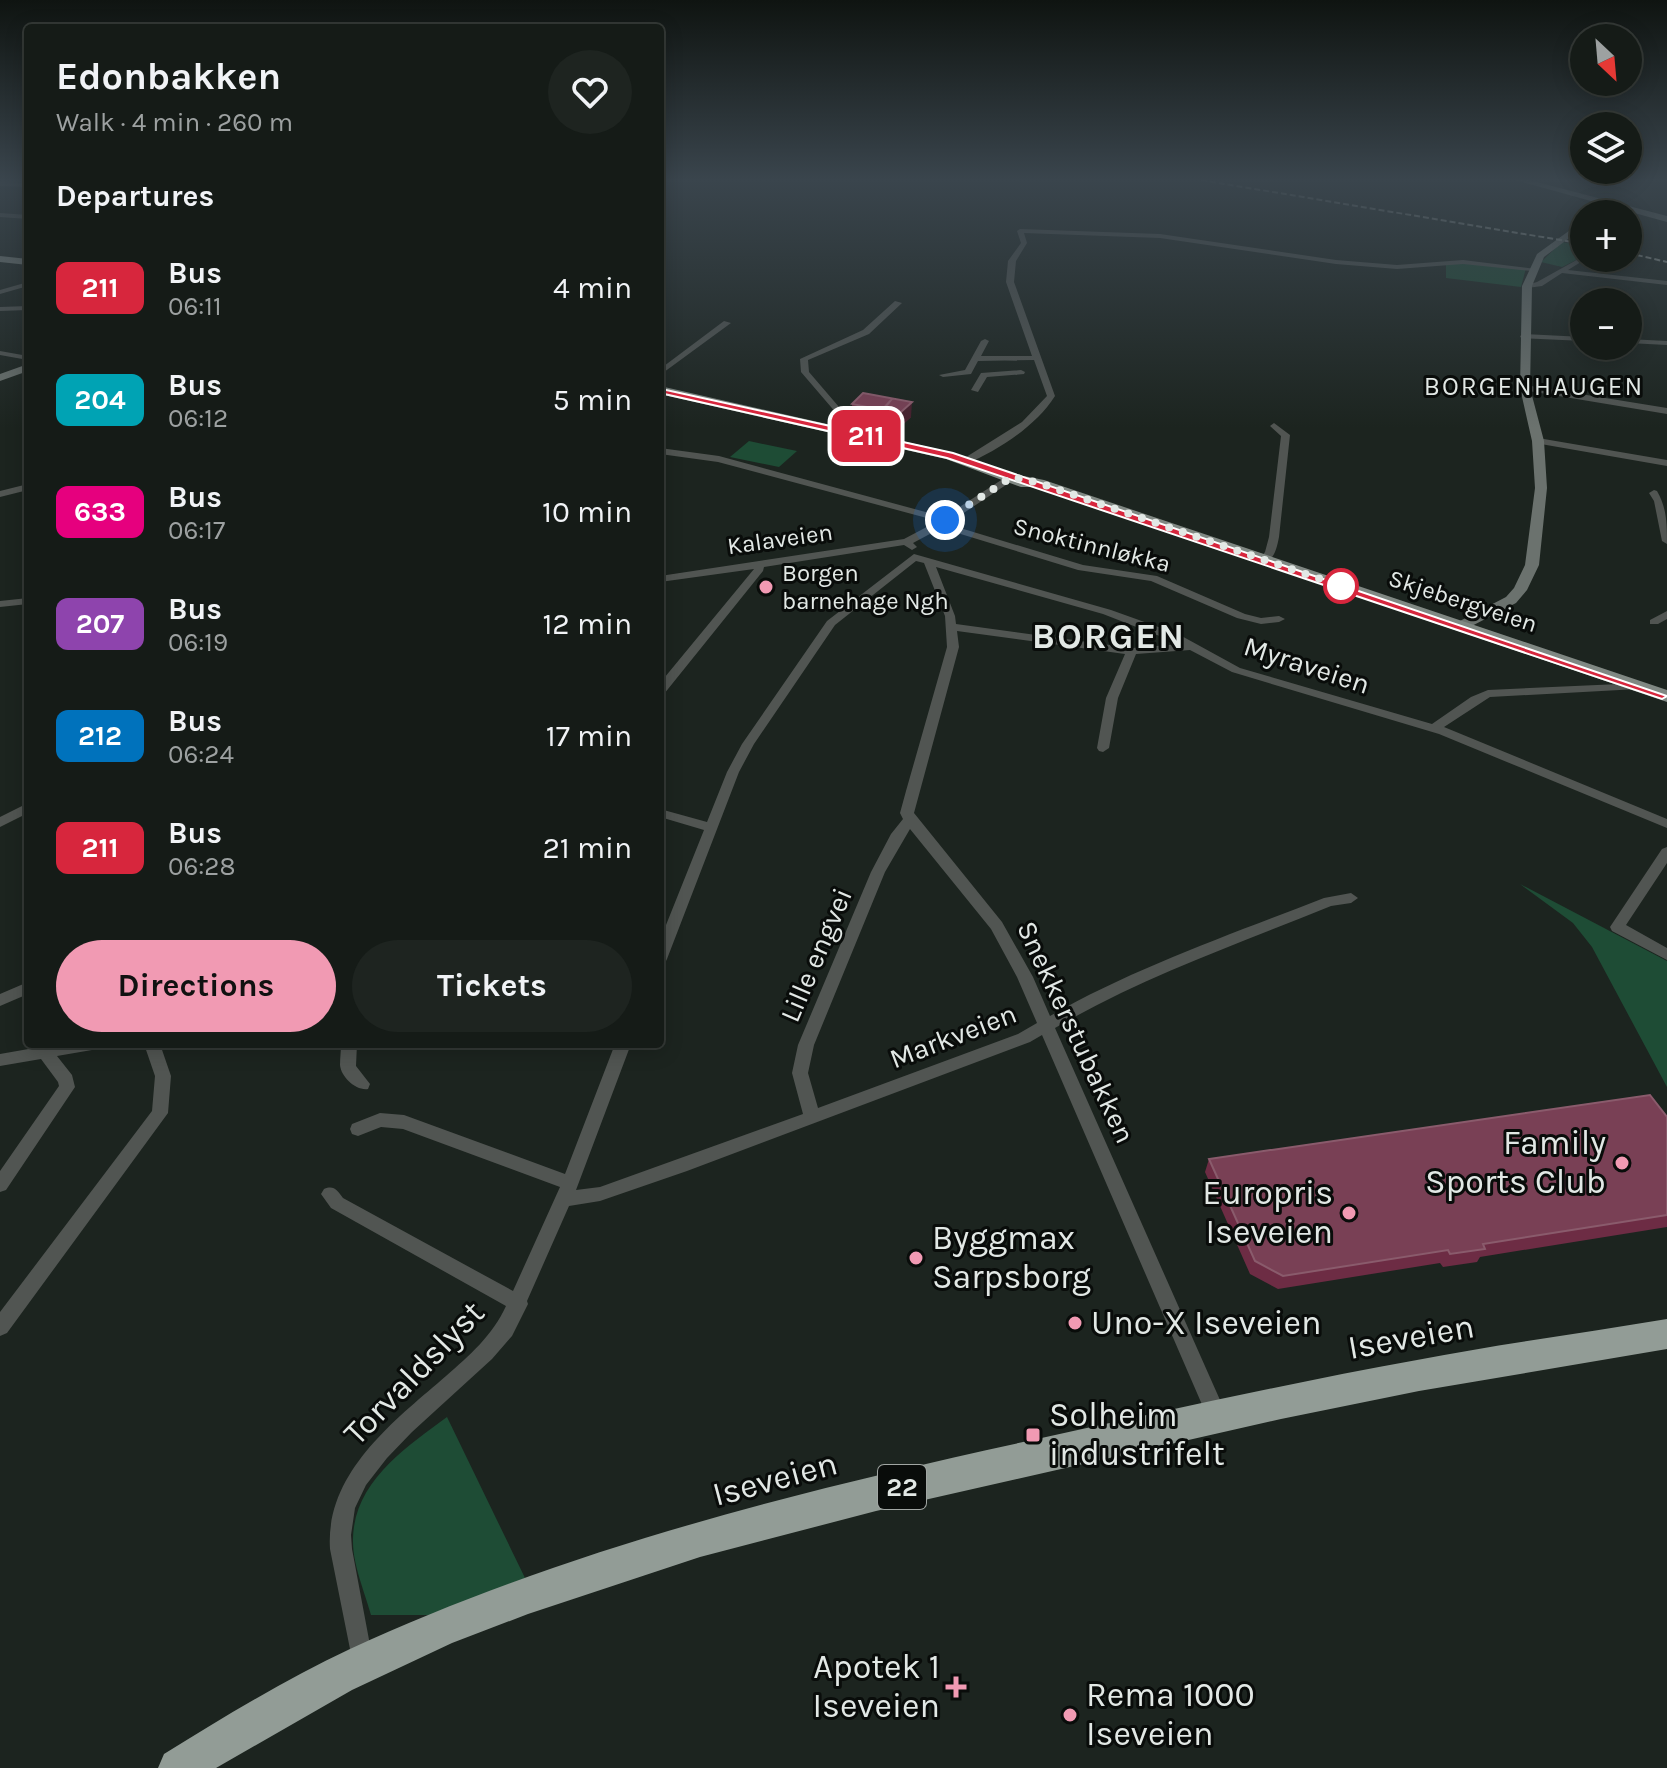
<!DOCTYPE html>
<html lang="en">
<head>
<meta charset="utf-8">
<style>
	body { margin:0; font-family:Karla,sans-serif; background:#1e2420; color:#f1f3f6; height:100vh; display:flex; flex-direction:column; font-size:30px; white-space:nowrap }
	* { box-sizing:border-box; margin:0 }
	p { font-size:26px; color:#9da1a1 }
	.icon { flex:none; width:44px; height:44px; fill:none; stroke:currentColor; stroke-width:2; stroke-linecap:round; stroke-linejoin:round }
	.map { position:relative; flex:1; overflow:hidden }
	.side { position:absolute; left:24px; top:24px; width:640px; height:1024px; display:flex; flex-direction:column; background:#151b17; border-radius:8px; box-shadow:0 4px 20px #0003,0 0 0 2px #343936 }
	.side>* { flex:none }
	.badge { padding:0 16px; border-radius:12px; font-size:28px; line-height:52px }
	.needle { width:52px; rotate:154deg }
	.buttons { position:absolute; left:1570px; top:24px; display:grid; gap:16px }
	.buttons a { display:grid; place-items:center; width:72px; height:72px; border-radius:50%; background:#151b17; box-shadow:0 4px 20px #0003,0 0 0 2px #343936; font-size:40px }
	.you { position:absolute; width:40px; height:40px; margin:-20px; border:6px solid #fff; border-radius:50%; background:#1a73e8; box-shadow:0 0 0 12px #1a73e833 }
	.map>.badge { position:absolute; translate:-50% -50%; box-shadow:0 0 0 4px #fff }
	h2 { padding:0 32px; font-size:30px; line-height:72px }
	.round { display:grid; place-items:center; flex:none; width:84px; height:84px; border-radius:42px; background:#1e2420 }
	.summary { display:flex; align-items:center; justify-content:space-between; height:136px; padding:0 32px }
	h1 { font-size:38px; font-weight:700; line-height:60px }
	.action { display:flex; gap:16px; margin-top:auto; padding:16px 32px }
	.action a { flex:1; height:92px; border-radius:48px; background:#f19ab3; color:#111; font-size:32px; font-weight:700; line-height:92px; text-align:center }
	.action a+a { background:#1e2420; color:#f1f3f6 }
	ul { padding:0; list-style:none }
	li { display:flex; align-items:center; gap:24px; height:112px; padding:0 32px }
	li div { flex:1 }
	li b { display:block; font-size:30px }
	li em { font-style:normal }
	li .badge { min-width:88px; font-weight:700; text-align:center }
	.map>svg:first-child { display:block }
	.green { fill:#1e4c35 }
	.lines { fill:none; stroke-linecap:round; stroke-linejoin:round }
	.street { fill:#515552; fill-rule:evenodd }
	.secondary { fill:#6b726e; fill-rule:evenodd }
	.primary { fill:#808883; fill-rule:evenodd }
	.highway { fill:#929c96; fill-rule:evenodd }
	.rail { stroke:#969d99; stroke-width:2; stroke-dasharray:6 3; stroke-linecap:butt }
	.wall { fill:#6d2c44 }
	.shaded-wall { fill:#47202e }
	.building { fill:#794055; stroke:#8a5b6c; stroke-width:2 }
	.line { fill:#d7263d; stroke:#fff; stroke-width:2 }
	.walk { stroke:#e2e8e5; stroke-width:8; stroke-dasharray:0 14.4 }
	.stop-dot { fill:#fff; stroke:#d7263d; stroke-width:4 }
	.poi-dot { fill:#f19ab3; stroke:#090c0a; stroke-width:3 }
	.labels { text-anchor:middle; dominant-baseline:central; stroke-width:6; stroke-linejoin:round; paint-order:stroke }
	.far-street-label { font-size:24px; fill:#e2e8e5; stroke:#090c0a }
	.far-poi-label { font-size:24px; fill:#e2e8e5; stroke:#090c0a; text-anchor:start }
	.far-neighbourhood-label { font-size:26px; letter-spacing:2px; fill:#e2e8e5; stroke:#090c0a }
	.shield { fill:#090c0a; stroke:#a1a6a3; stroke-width:2 }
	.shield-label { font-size:26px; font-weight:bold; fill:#e2e8e5 }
	.street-label { font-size:28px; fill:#e2e8e5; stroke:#090c0a }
	.near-poi-label { font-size:34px; fill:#e2e8e5; stroke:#090c0a; text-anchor:start }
	.near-street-label { font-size:34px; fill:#e2e8e5; stroke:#090c0a }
	.district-label { font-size:36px; font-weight:bold; letter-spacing:2px; fill:#e2e8e5; stroke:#090c0a }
</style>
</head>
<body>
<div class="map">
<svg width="1667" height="1768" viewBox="0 0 1667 1768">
	<rect width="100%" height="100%" fill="#1c241f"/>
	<path class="green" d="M1562 242 1584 246V256L1562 267 1541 262Z
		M1446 263H1453L1526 268 1521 287 1446 278Z
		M749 441 797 451 779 467 730 457Z
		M1520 884 1667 961V1087L1592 947 1573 923Z
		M447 1417 525 1578 431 1615H371C365 1593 353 1565 353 1542 352 1483 405 1448 447 1417Z"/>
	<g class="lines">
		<path class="street" d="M0 182 28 183V187L0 186Z
			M0 213 28 215V219L0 217Z
			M1020 229 1160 234 1336 260 1397 265 1463 260 1536 269 1532 271 1463 264 1397 269 1336 264 1160 238 1024 233 1027 243 1016 261 1014 282 1055 396C1036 426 999 450 966 464L961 461 963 459 1022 422 1047 396 1034 360 978 361 971 374 943 377 939 375 965 370 981 341 985 339 989 341 981 356H1032L1006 282 1008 261 1021 243 1017 231Z
			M1582 257 1584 260 1568 270 1667 281V285L1562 273 1542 286 1527 288 1523 286 1537 282Z
			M28 282V286L0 294V290Z
			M895 301 902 303 869 334 808 360 809 372 845 414 839 432H833L837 414 801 372 800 359 863 330Z
			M28 306V310L0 311V307Z
			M724 321 731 323 660 375V369Z
			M1524 334 1584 337V341L1521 338 1520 336Z
			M1628 339 1667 341V345L1628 343Z
			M0 351 28 356V360L0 355Z
			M1021 370 1025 372 1024 374 987 377 978 392 971 390 981 373Z
			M1525 385 1667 408V414L1522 390 1521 388Z
			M1274 423 1290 435 1279 537C1277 547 1275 559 1264 563L1259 560 1265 552 1269 537 1281 436 1270 426Z
			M1538 438 1667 460V466L1535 443V439Z
			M660 448 719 456 944 517 1009 475H1015V479L947 524 1083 565 1157 576 1245 614 1261 618 1279 616 1285 619 1279 622 1261 624 1237 618 1151 581 1078 570 941 528 913 543 917 547 912 550 904 545 764 567 763 571 664 694 660 695V683L754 569 660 582V576L904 539 938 521 718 462 660 454Z
			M28 484V490L0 497V491Z
			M1654 490 1657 491C1667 508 1667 525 1667 544L1662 541 1654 501 1649 493Z
			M914 554 1111 610 1178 634 1240 668 1432 724 1471 697 1488 690 1642 683 1644 685 1638 689 1490 697 1444 727 1667 819V828L1439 734 1232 672 1190 650 1136 654 1118 698 1109 748 1103 752 1099 751 1097 748 1106 698 1125 654 957 631 959 647 914 813 1002 922 1033 977 1050 1016C1136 967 1232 934 1324 898L1351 893 1358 898 1351 903 1331 906C1238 944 1142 977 1055 1028L1224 1409 1227 1416 1224 1423 1217 1426 1210 1423 1042 1035 1030 1042 687 1171 600 1201 569 1206 527 1301 528 1304 512 1336 492 1359 412 1432 387 1458 366 1485 355 1508 351 1535 352 1549 373 1661 370 1669 362 1672 354 1669 330 1549C325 1473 394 1421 446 1376 469 1356 493 1335 506 1306L331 1208 321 1194 324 1189C334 1185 337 1190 343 1198L513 1291 560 1187 403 1129 381 1127 358 1136 352 1134 350 1129 352 1124 380 1113 404 1115 565 1174 615 1044H631L576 1190 600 1187 803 1114 792 1073 798 1045 871 872 891 834 903 819 900 813 906 791 947 647 945 616 924 563 916 561 835 625 754 744 739 772 667 959 665 963 660 964V940L704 830 660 817V809L707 822 727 772 742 744 827 621ZM936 567 1103 614 1180 644 1132 648 956 624 955 616ZM910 829 991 929 1017 977 1037 1023 1018 1034 818 1108 808 1073 814 1045 885 872Z
			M28 598V604L0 607V601Z
			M1667 611V619L1658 624H1650V620Z
			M28 803V813L0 827V817Z
			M1667 847V863L1626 925 1667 948V960L1612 931 1610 927 1662 849Z
			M28 982V994L0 1006V994Z
			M57 1044H100L98 1048 92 1050 57 1056 72 1075 75 1087 6 1190 0 1192V1171L59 1086 58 1082 41 1059 0 1066V1054Z
			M144 1044H160L171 1076 168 1113 7 1333 0 1336V1312L152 1111 155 1076Z
			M341 1044H357L356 1066 370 1084 368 1089C356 1091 341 1077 340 1065 340 1058 341 1051 341 1044Z"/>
		<path class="secondary" d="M1515 180H1529L1667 216V222Z
			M1584 220V227L1544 257 1532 286 1530 388 1544 441 1547 488 1539 565 1527 590 1516 603 1466 629H1456V623L1506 597 1514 588 1525 565 1535 488 1532 441 1520 388 1522 286 1537 254Z
			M28 364V371L0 381V374Z"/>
		<path class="primary" d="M0 256 28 259V265L0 262Z
			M660 386 950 452 1013 474 1044 480 1667 690V702L1035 487H1021L946 459 660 394Z"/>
		<path class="highway" d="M1667 1319V1349L1419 1391 1281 1419 876 1511 700 1557 528 1614 452 1643 352 1690 216 1768H158L164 1754C224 1717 286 1679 350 1649 569 1548 803 1490 1037 1439 1164 1411 1290 1383 1417 1360 1500 1344 1584 1333 1667 1319Z"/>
		<path class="rail" d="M1201 180 1584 244
			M1628 253 1667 262"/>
	</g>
	<path class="wall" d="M863 393 911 417 899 428 883 424V422L881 425 852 419V404Z
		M1667 1117V1227L1480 1257 1477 1262 1443 1267 1440 1263 1278 1289 1250 1274 1205 1172 1209 1159Z"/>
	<path class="shaded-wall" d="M892 399 884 409 883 422 881 425 882 410Z
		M912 402 911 417 899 428 900 413Z"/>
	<path class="building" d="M863 393 912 402 900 413 884 409 892 399 882 410 852 404Z
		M1650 1095 1667 1117V1215L1483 1244 1485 1249 1450 1254 1448 1250 1283 1276 1255 1261 1209 1159Z"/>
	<linearGradient id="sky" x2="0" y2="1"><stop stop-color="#0f1411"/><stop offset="0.42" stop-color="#3a454d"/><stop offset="1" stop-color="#3a454d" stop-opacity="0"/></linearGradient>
	<rect width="1667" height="428" fill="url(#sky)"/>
	<path class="line" d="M657 388 953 453 1667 696 1662 699 947 458 660 393Z"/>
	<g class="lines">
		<path class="walk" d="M945 520 1012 477 1039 483 1341 586"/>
	</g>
	<circle class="stop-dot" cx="1341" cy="586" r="16"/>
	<g class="poi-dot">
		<circle cx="766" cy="587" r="8"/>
		<circle cx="1622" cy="1163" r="8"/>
		<circle cx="1349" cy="1213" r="8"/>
		<circle cx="916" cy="1258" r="8"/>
		<circle cx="1075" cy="1323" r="8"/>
		<rect x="1025" y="1427" width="16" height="16" rx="4"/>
		<path d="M952 1675h8v8h8v8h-8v8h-8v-8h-8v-8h8z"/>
		<circle cx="1070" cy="1715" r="8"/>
	</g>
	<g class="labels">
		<g class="far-street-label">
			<text transform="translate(780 539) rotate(-8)">Kalaveien</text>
			<text transform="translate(1092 545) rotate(14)">Snoktinnløkka</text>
			<text transform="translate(1463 601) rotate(18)">Skjebergveien</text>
		</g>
		<g class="far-poi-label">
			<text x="782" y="573">Borgen<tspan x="782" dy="28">barnehage Ngh</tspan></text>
		</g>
		<g class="far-neighbourhood-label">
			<text x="1534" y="386">BORGENHAUGEN</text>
		</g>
		<rect class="shield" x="878" y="1465" width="48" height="44" rx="6"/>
		<g class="shield-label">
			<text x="902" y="1487">22</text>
		</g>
		<g class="street-label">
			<text transform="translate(1307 665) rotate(18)">Myraveien</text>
			<text transform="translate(816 955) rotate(-67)">Lille engvei</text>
			<text transform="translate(1076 1032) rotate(65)">Snekkerstubakken</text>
			<text transform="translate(953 1036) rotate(-21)">Markveien</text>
		</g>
		<g class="near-poi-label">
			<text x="1606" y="1143" text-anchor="end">Family<tspan x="1606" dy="39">Sports Club</tspan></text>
			<text x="1333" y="1193" text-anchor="end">Europris<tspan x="1333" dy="39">Iseveien</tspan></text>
			<text x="932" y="1238">Byggmax<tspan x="932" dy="39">Sarpsborg</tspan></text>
			<text x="1091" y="1323">Uno-X Iseveien</text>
			<text x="1049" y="1415">Solheim<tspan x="1049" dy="39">industrifelt</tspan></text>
			<text x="940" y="1667" text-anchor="end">Apotek 1<tspan x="940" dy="39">Iseveien</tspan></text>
			<text x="1086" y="1695">Rema 1000<tspan x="1086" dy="39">Iseveien</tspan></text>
		</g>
		<g class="near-street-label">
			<text transform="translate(1411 1337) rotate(-10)">Iseveien</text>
			<text transform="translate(414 1373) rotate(-46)">Torvaldslyst</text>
			<text transform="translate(775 1479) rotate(-15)">Iseveien</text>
		</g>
		<g class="district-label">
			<text x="1109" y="636">BORGEN</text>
		</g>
	</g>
</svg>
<div class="buttons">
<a><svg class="needle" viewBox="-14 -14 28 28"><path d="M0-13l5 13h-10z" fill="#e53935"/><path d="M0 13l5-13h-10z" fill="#9da1a1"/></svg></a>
<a><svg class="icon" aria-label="layers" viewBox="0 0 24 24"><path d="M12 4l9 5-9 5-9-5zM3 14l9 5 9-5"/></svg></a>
<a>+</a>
<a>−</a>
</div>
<div class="you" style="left:945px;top:520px"></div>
<b class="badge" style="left:866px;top:436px;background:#d7263d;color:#fff">211</b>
<section class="side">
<div class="summary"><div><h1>Edonbakken</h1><p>Walk · 4 min · 260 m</p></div><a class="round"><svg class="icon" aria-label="heart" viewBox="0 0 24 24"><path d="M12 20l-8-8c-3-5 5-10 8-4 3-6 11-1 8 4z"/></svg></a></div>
<h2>Departures</h2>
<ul>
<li><span class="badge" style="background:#d7263d;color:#fff">211</span><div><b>Bus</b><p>06:11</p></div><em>4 min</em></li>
<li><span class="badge" style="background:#00a3b4;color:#fff">204</span><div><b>Bus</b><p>06:12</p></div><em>5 min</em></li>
<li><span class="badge" style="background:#e6007e;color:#fff">633</span><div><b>Bus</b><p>06:17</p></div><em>10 min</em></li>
<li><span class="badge" style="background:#8e44ad;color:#fff">207</span><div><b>Bus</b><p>06:19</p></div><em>12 min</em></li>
<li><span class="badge" style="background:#0072bc;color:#fff">212</span><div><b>Bus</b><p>06:24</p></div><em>17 min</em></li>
<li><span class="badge" style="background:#d7263d;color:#fff">211</span><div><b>Bus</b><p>06:28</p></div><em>21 min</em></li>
</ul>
<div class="action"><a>Directions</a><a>Tickets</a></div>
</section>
</div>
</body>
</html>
